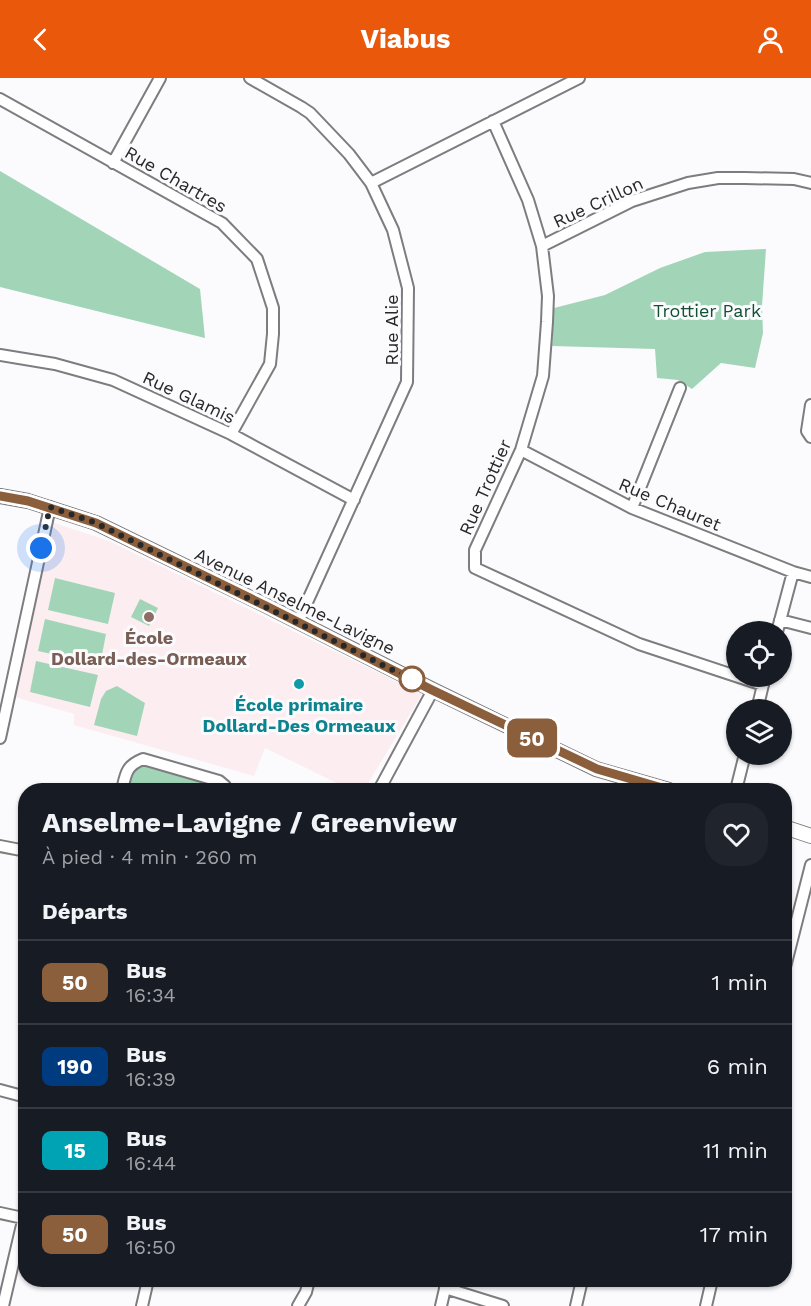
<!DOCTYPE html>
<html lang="fr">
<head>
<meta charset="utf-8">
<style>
	body { margin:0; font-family:"Work Sans",sans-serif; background:#20242c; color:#f1f3f6; height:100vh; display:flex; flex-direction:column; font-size:22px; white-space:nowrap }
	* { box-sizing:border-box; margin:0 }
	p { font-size:20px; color:#9ea1a6 }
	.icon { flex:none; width:33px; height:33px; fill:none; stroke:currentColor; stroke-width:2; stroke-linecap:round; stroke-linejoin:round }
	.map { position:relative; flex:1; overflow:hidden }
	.sheet { position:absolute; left:18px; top:705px; width:774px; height:504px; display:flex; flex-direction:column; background:#171b24; border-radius:24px; box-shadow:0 2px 4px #0004 }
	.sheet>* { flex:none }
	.badge { padding:0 12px; border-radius:9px; font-size:21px; line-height:39px }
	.fabs { position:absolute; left:726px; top:543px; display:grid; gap:12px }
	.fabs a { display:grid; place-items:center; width:66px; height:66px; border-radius:50%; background:#171b24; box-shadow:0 2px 4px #0004; font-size:30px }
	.you { position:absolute; width:30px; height:30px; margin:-15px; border:4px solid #fff; border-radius:50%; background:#1a73e8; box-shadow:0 0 0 9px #1a73e833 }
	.map>.badge { position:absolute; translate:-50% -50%; box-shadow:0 0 0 3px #fff }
	h2 { padding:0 24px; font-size:22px; line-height:54px }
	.round { display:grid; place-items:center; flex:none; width:63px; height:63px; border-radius:24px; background:#20242c }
	.summary { display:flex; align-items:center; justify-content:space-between; height:102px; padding:0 24px }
	h1 { font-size:28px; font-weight:700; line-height:45px }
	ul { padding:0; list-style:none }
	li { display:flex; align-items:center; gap:18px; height:84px; padding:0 24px; border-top:2px solid #363941 }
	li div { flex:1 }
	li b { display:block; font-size:22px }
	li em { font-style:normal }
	li .badge { min-width:66px; font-weight:700; text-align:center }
	header { display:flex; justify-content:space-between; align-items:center; height:78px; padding:0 24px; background:#ea580c; color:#fff; font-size:27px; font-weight:700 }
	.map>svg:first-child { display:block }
	.education { fill:#fcedf1 }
	.green { fill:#a2d5b7 }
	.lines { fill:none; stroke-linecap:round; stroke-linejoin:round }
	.minor-casing { stroke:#7d7d80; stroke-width:14 }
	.tertiary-casing { stroke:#7d7d80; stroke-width:16 }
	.minor { stroke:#fff; stroke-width:10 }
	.tertiary { stroke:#fff; stroke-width:14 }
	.line-casing { stroke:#fff; stroke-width:14 }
	.line { stroke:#8b5e3c; stroke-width:9 }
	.walk { stroke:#272829; stroke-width:6; stroke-dasharray:0 10.8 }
	.education-dot { fill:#8d6e63; stroke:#fbfbfe; stroke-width:2 }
	.stop-dot { fill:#fff; stroke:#8b5e3c; stroke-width:3 }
	.culture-dot { fill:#0f9aa8; stroke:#fbfbfe; stroke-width:2 }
	.labels { text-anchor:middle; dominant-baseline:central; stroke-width:6; stroke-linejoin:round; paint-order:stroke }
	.street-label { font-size:18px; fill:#272829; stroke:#fbfbfe }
	.park-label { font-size:18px; fill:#105033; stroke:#fbfbfe }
	.education-label { font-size:18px; font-weight:bold; fill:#785e54; stroke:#fbfbfe }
	.culture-label { font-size:18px; font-weight:bold; fill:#0d838f; stroke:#fbfbfe }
</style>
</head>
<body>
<header><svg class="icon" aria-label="back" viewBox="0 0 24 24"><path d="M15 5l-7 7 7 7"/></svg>Viabus<svg class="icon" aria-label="person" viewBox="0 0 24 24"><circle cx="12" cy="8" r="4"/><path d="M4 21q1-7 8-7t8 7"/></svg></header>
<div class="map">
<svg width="811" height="1228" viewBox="0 0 811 1228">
	<rect width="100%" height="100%" fill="#fbfbfe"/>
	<path class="education" d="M54 445 109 463 422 616 364 712H351L265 670 254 698 74 647V636L15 619Z"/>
	<path class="green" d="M0 93 200 211 205 260 0 209Z
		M766 171 762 228 763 255 755 290 721 285 692 311 678 302 657 300 655 271 552 268 554 230 605 217 660 190 705 174Z
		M55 500 115 515 108 546 48 532Z
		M140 521 158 530 149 548 131 539Z
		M45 541 106 556 100 587 38 573Z
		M36 583 98 597 90 629 30 614Z
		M117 608 145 625 137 658 94 647 101 621 106 613Z
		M144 686 216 708 218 712H126C130 698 130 692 144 686Z"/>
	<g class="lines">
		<g class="minor-casing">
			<path id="minor" d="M250 0 301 29 310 35 349 76 371 105 393 152 408 210 407 304 298 544
				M0 21 222 145 257 181 273 230V256L270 286 231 356
				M493 43 528 122 542 168 548 218 547 244 543 298 521 372 475 472V490L639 566 763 607
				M113 85 160 0
				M371 105 579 0
				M542 168 632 123 688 105 718 100H745L794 101 811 105
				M0 277 55 286 113 302 231 356 354 422
				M811 327 807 353 811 359
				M521 372 632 430 793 494 811 499
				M632 430 680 310
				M780 542 811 550
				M777 554 793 494
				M757 632 765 598
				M0 660 50 429
				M122 712C126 695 126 688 143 681L219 703 225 708 226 712
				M379 712 433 612
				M736 712 745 676
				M0 768 26 773
				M784 893 811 787
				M0 1012 26 1019
				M0 1135 23 1140
				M445 1210 503 1228
				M3 1228 26 1130
				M142 1228 148 1202
				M298 1228 306 1214 309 1202
				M441 1228 447 1202
				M576 1228 582 1202
				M706 1228 712 1202"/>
		</g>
		<g class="tertiary-casing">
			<path id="tertiary" d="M0 418 28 423 96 445 265 527 433 612 596 691 669 712
				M784 749 811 758"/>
		</g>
		<use href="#minor" class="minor"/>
		<use href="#tertiary" class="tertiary"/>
	</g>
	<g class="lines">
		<g class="line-casing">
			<path id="line" d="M0 418 28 423 96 445 266 528 432 612 597 691 669 712"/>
		</g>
		<use href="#line" class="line"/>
		<path class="walk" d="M41 470 50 429 96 445 413 602 412 601"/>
	</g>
	<circle class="education-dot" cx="149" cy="539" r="6"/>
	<circle class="stop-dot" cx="412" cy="601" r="12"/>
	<circle class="culture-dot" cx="299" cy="606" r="6"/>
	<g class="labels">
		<g class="street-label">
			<text transform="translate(176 101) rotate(30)">Rue Chartres</text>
			<text transform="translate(598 124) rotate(-25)">Rue Crillon</text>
			<text transform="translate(391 252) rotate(-90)">Rue Alie</text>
			<text transform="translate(189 319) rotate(25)">Rue Glamis</text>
			<text transform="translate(485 409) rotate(-66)">Rue Trottier</text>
			<text transform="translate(670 426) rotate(23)">Rue Chauret</text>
			<text transform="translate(295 523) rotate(26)">Avenue Anselme-Lavigne</text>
		</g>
		<g class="park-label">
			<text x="707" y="232">Trottier Park</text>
		</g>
		<g class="education-label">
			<text x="149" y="559">École<tspan x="149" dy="21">Dollard-des-Ormeaux</tspan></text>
		</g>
		<g class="culture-label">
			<text x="299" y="626">École primaire<tspan x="299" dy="21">Dollard-Des Ormeaux</tspan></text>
		</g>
	</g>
</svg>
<div class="fabs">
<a><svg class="icon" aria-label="locate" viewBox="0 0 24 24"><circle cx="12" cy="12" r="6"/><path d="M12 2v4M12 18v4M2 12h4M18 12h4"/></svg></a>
<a><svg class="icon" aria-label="layers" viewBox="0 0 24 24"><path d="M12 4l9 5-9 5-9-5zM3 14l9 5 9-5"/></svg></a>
</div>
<div class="you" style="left:41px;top:470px"></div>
<b class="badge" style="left:532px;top:660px;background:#8b5e3c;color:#fff">50</b>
<section class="sheet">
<div class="summary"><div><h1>Anselme-Lavigne / Greenview</h1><p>À pied · 4 min · 260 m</p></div><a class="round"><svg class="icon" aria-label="heart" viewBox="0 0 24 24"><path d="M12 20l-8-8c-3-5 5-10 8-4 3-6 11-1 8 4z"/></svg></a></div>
<h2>Départs</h2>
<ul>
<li><span class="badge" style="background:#8b5e3c;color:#fff">50</span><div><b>Bus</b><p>16:34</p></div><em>1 min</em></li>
<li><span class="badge" style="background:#003b80;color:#fff">190</span><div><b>Bus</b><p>16:39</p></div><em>6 min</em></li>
<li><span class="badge" style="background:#00a3b4;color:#fff">15</span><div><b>Bus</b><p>16:44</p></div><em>11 min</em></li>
<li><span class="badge" style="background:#8b5e3c;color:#fff">50</span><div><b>Bus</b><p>16:50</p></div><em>17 min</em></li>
</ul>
</section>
</div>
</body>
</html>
